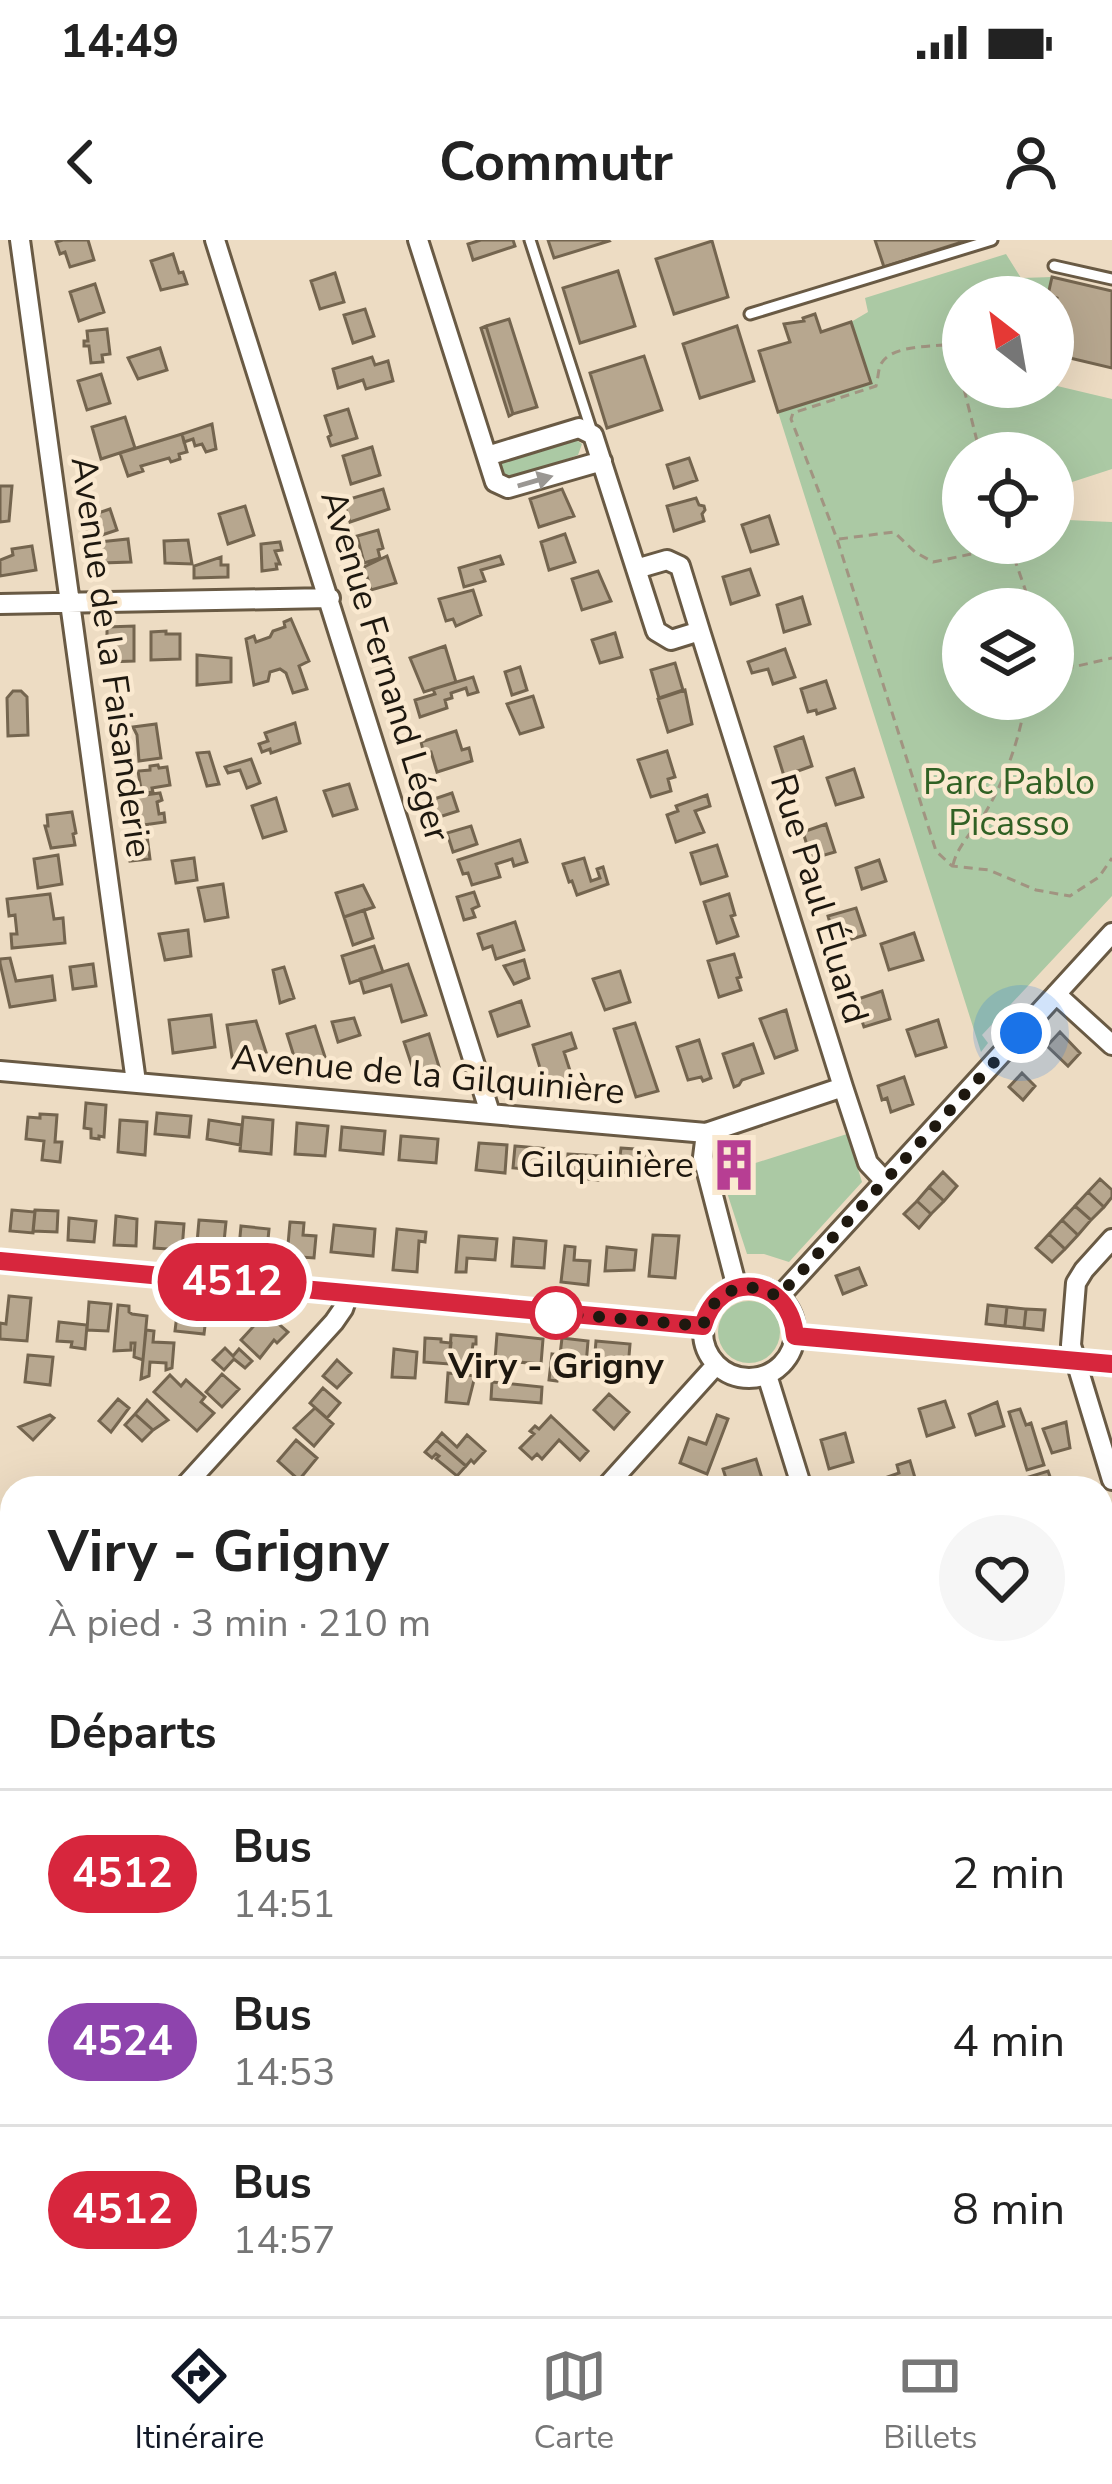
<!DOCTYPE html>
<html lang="fr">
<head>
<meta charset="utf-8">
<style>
	body { margin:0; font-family:"Nunito Sans",sans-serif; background:#f6f6f6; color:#222; height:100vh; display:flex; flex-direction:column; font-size:45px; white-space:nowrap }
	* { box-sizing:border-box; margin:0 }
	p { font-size:39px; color:#767676 }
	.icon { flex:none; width:66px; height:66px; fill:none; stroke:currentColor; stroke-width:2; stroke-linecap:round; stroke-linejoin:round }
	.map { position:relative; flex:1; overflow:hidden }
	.drawer { position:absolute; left:0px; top:1236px; width:1113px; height:840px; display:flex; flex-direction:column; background:#fff; border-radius:36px 36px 0 0; box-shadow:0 12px 48px #0002 }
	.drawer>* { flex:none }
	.badge { padding:0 24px; border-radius:39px; font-size:42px; line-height:78px }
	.needle { width:78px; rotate:329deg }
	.fabs { position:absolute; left:942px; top:36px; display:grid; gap:24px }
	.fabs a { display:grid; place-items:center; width:132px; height:132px; border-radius:50%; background:#fff; box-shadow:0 12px 48px #0002; font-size:60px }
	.you { position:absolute; width:60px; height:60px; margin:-30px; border:9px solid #fff; border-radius:50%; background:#1a73e8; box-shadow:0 0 0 18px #1a73e833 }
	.map>.badge { position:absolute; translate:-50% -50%; box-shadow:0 0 0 6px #fff }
	h2 { padding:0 48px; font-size:45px; line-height:108px }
	.round { display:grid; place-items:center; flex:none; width:126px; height:126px; border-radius:63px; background:#f6f6f6 }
	.headline { display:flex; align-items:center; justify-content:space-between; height:204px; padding:0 48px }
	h1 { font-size:57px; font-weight:700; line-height:90px }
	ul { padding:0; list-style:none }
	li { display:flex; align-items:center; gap:36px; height:168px; padding:0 48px; border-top:3px solid #e0e0e0 }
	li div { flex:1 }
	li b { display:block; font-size:45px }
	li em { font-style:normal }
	li .badge { min-width:132px; font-weight:700; text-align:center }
	.status { display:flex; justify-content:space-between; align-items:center; height:84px; padding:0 60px; background:#fff; direction:ltr }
	.status svg { height:33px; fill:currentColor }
	header { display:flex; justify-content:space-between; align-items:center; height:156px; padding:0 48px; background:#fff; font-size:54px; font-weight:700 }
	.tab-bar { display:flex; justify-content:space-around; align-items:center; height:168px; border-top:3px solid #e0e0e0; background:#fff; font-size:33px; color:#767676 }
	.tab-bar a { display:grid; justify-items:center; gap:6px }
	.tab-bar .active { color:#111827 }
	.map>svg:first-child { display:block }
	.green { fill:#abc9a4; fill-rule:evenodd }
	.building { fill:#b7a78f; stroke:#74654f; stroke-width:3 }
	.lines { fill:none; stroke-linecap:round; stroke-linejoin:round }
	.service-casing { stroke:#695a44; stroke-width:15 }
	.minor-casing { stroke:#695a44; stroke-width:24 }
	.path { stroke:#a19481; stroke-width:3; stroke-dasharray:9 6; stroke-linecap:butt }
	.service { stroke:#fff; stroke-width:9 }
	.minor { stroke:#fff; stroke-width:18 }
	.oneway { fill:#9a9793 }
	.line-casing { stroke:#fff; stroke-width:27 }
	.line { stroke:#d7263d; stroke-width:18 }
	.walk { stroke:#1e180f; stroke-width:12; stroke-dasharray:0 21.6 }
	.stop-dot { fill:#fff; stroke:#d7263d; stroke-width:6 }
	.labels { text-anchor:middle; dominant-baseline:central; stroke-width:9; stroke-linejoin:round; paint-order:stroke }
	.street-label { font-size:36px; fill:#1e180f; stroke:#fae9d0 }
	.park-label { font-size:36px; fill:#306124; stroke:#fae9d0 }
	.poi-label { font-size:36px; fill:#1e180f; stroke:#fae9d0; text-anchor:end }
	.stop-label { font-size:36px; font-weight:bold; fill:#1e180f; stroke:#fae9d0 }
</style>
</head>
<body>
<div class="status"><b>14:49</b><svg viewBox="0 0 49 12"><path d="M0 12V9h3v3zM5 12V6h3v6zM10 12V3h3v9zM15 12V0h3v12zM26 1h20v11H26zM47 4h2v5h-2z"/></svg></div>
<header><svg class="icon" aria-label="back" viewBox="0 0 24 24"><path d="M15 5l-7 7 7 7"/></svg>Commutr<svg class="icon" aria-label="person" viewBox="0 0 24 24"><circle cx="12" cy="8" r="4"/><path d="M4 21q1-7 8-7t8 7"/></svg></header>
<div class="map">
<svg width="1112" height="2076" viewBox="0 0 1112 2076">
	<rect width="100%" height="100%" fill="#eddcc3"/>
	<path class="green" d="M1006 14 1021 38 1052 37 1048 55 1057 58 1055 65 1053 57H963V147L1053 145 1112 159V229L1066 244 1068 280 1112 282V656L982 795 988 803 981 812 778 172 870 143 851 82 868 72 865 58ZM963 213H1053V303H963ZM963 369H1053V459H963Z
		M572 197 582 204 578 215 513 238 500 231 501 224 507 219Z
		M847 894 862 942 789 1022 764 1014H747L721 934Z
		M718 1092a31 31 0 1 1 62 0a31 31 0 1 1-62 0Z"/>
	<path class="building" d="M63 0H88L94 20 70 27 65 12 60 14 56 2Z
		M481 0H513L515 6 473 20 468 4Z
		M548 0H608L609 1 554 18Z
		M875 0H968L884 27Z
		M712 1 728 57 674 74 656 19Z
		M173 14 179 33 183 32 187 44 161 50 151 21Z
		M618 31 635 86 580 103 563 48Z
		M335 33 344 62 320 69 311 41Z
		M1052 37 1112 51V128L1053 114V65L1055 66 1057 58 1048 55Z
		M95 44 104 72 79 81 70 52Z
		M365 69 374 96 353 103 344 75Z
		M815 74 821 92 851 82 871 143 778 172 759 111 790 102 784 84 804 81 803 78Z
		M509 79 537 167 513 174 486 86Z
		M486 86 513 174 509 176 481 88Z
		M737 86 754 141 700 158 683 104Z
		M107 89 110 114 102 115 103 122 91 123 89 106H84V101H88L87 91Z
		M160 108 167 130 138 139 128 118Z
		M644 116 662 170 607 188 590 133Z
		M372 117 375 125 388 121 393 141 366 149 363 140 338 148 333 129Z
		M101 134 110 163 87 170 78 141Z
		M348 169 357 198 331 206 328 197 331 195 325 176Z
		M125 177 135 208 101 219 92 187Z
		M212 184 216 209 206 212 202 204 195 206 193 199 184 202 182 194Z
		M182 194 187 212 179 214 180 219 171 222 169 218 141 226 143 231 128 236 120 213Z
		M372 207 380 235 351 244 343 216Z
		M689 218 697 240 674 248 667 225Z
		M0 246H12L9 281 0 282Z
		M383 249 389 269 350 282 343 261Z
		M562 249 574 276 539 287 530 259Z
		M696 258 699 265 704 266 705 270 702 274 704 281 674 291 667 266Z
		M245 266 254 295 228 304 219 274Z
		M110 269 117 290 90 299 83 278Z
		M769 276 778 304 751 312 742 285Z
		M378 290 383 308 378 310 380 318 364 323 357 296Z
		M565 294 575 322 549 330 541 302Z
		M128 299 131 322 102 323V328L92 329 89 303Z
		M188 300 192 324 165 323 164 301Z
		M280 302 282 310 275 311 280 324H276L277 329 262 331 261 304Z
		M32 306 36 330 0 336V320L13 315 12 309Z
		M387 316 396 343 371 350 364 327Z
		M500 316 503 324 481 330 485 341 464 347 459 328Z
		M221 317V325H228V337L194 338V326Z
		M750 329 759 355 731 364 723 337Z
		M598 331 611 361 582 370 572 339Z
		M473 350 481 375 456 386 453 379 446 381 439 359Z
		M802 357 810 384 784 392 777 365Z
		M291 379 309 421 299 426 307 449 293 453 286 433 280 429 270 432 268 441 254 445 246 399 254 396 256 402 270 397 273 391 285 387 284 382Z
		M134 386V421L107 422V387Z
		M166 391V394H180V419L151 420V392Z
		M615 393 622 417 600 423 592 400Z
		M445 406 456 442 424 452 410 418Z
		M785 409 795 437 773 444 768 429 752 433 748 422Z
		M197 415 231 418V442L197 445Z
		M675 423 683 450 659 458 651 430Z
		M520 427 527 450 512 455 505 432Z
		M473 437 478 452 468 455 466 448 451 453 452 458 445 460 447 468 420 477 415 460 435 454 433 449Z
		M826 441 835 468 817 474 816 470 808 472 801 449Z
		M685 450 692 484 668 492 658 459Z
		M13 451H21L27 457 28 495 8 496 7 458Z
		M533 456 543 487 520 494 507 464Z
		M295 483 300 503 271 513 270 509 262 512 259 504 268 501 265 493Z
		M156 484 161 518 139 521 137 495 133 487Z
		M456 491 462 510 469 508 472 521 437 532 431 512 424 514 421 502Z
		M803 497 812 526 784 536 775 507Z
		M667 511 675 537 668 539 671 551 651 557 638 520Z
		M209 512 219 544 207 546 197 513Z
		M251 519 260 543 247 548 240 530 228 533 225 527Z
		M158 525 159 528 167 527 170 545 152 548 153 552 146 553 145 549H141L138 531 150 530V526Z
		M854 529 863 557 836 565 827 538Z
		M349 544 357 569 333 576 324 551Z
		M160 553 162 560 157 562 159 574 164 573 165 582 136 586 135 577 140 576 137 556Z
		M452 553 458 571 433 579 431 560Z
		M707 555 710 566 695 571 704 592 676 602 667 575 678 571 676 566Z
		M276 558 286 591 263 598 252 566Z
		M72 572 76 593 73 594 75 605 51 608 45 586H48L47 575Z
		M826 584 835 612 811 619 803 592Z
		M471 586 477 604 453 612 447 593Z
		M147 596 150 619 130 621 129 611H133L131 598Z
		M520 600 527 622 514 626 512 619 496 624 500 637 472 645 468 633 463 634 458 620Z
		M717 605 727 636 701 644 691 613Z
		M58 615 62 644 38 648 34 619Z
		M194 618 197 640 176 643 172 621Z
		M584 618 591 641 600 638 597 629 603 627 608 644 577 655 572 641 569 642 563 624Z
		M879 620 886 641 862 649 856 628Z
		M223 644 228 677 205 681 198 648Z
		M363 645 374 667 344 677 336 653Z
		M474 652 479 666 472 669 475 677 464 680 457 657Z
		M50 654 54 679 63 678 65 703 12 708 11 694H17L15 675 9 676 7 659Z
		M729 654 735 675 731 676 738 696 717 703 704 662Z
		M856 668 865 695 836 704 828 676Z
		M364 670 373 698 353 705 344 677Z
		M515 682 524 710 496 719 492 706 483 709 478 694Z
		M188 690 191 716 165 720 159 694Z
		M914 693 923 720 889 730 881 704Z
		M374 706 383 732 350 743 342 716Z
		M734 714 741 737 737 738 741 750 719 757 708 721Z
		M10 718 16 741 52 736 55 760 10 767 0 723V719Z
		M524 720 529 738 514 744 504 726Z
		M93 724 96 746 73 749 70 727Z
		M408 724 426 775 402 782 391 745 364 753 360 739Z
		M284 727 294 758 280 763 273 730Z
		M620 731 630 762 605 770 593 739Z
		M882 751 890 779 864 787 855 760Z
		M521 761 529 786 498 796 490 772Z
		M786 770 797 810 775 818 760 779Z
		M211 775 215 807 173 813 169 780Z
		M354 778 360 795 338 802 332 782Z
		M938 780 946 807 916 816 907 790Z
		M256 781 266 812 232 817 227 785Z
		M635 783 658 851 636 857 614 789Z
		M315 786 325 817 297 826 287 794Z
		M1060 792 1080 813 1068 826 1047 806Z
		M571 793 576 808 564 812 573 840 546 848 533 805Z
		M429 794 440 830 416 838 404 802Z
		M699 800 711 838 703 841 701 837 688 840 677 807Z
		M753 804 763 833 742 840 739 845 734 847 723 814Z
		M1022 833 1035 846 1023 860 1009 847Z
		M904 837 913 864 891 872 887 858 882 860 878 846Z
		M86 863 106 865 104 897 99 896V899L91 898V889L84 888Z
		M157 873 191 876 189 897 155 894Z
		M40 874 57 875 55 902H62L60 922 42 920 44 901 26 899 28 877 40 878Z
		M243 877 273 880 271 914 240 911Z
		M120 880 147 882 145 915 118 912Z
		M209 880 242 885 240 905 207 899Z
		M297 883 328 886 325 916 295 914Z
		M342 887 385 891 383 914 340 910Z
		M401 896 438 899 436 923 399 920Z
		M479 903 507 905 505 933 476 930Z
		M515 906 552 909 550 931 513 928Z
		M621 908 649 910 647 934 618 932Z
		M568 914 600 916 598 940 566 937Z
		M943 932 957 946 944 961 929 947Z
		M1100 939 1112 950V957L1104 967 1088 952Z
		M929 947 944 961 931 974 917 961Z
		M1088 952 1104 967 1091 980 1075 966Z
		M917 961 931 974 919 988 904 974Z
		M1075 966 1091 980 1078 995 1062 980Z
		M12 970 35 972 33 993 10 991Z
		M35 970 58 971 57 992 33 991Z
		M116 976 137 979 136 1006 114 1005Z
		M69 978 96 981 94 1002 68 1000Z
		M199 980 226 982 224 1002 210 1000 209 1004 197 1003Z
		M1062 980 1078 995 1065 1009 1049 994Z
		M156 982 184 984 182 1010 154 1008Z
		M290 982 304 983 303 995 316 996 314 1018 287 1016Z
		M334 985 375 989 373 1016 331 1012Z
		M241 986 269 989 266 1021 238 1018Z
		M397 989 426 992 425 1002 419 1001 417 1032 393 1030Z
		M1049 994 1065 1009 1052 1022 1036 1008Z
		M653 995 679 996 675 1038 649 1036Z
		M459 996 497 999 495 1020 467 1018 466 1032H456Z
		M514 998 546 1001 544 1028 512 1026Z
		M565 1006 575 1007 574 1020 590 1021 588 1045 561 1042Z
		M607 1007 636 1010 634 1030 605 1031Z
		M859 1028 866 1045 843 1054 836 1036Z
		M9 1056 31 1058 27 1101 0 1099V1083L6 1084Z
		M89 1062 111 1064 108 1091 87 1090Z
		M118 1065 129 1066V1072L132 1074 147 1076 143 1120 134 1117 135 1103H131V1110L114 1111Z
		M988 1065 1007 1067 1005 1086 986 1084Z
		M178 1066 207 1069 204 1094 175 1091Z
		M1007 1067 1026 1069 1024 1088 1005 1086Z
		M1026 1069 1045 1070 1043 1090 1024 1088Z
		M263 1076 269 1081 272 1078 288 1092 277 1103 274 1100 260 1118 241 1100Z
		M59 1082 87 1085 85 1109 71 1107 72 1102 57 1101Z
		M146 1090 154 1091 153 1102 174 1103 172 1128 166 1130V1123L150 1122 149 1136 141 1139Z
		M497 1094 543 1099 541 1124 495 1120Z
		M451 1095 476 1097V1104H473L470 1126 449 1124Z
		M425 1098 441 1099V1102L451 1103 449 1124 424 1122Z
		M562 1098 588 1101 585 1137 558 1134 557 1141 549 1140 552 1114 560 1115Z
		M596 1101 630 1104 628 1128 594 1125Z
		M225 1108 233 1116 239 1109 252 1121 245 1128 234 1119 224 1130 213 1120Z
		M394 1109 417 1112 415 1138 392 1137Z
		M28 1115 53 1117 50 1145 25 1142Z
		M337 1120 351 1133 337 1148 323 1136Z
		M448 1133 475 1136 468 1164 446 1162Z
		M222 1134 239 1149 222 1167 206 1152Z
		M170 1135 181 1146 186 1140 205 1157 201 1162 214 1173 197 1191 154 1152Z
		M492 1142 542 1147 541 1163 491 1159Z
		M323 1148 340 1163 327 1178 310 1163Z
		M609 1154 629 1172 614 1189 594 1170Z
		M118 1159 129 1168 111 1192 99 1181Z
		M147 1160 168 1180 153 1190 135 1174Z
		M945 1161 954 1187 927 1196 919 1169Z
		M997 1162 1004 1186 976 1195 969 1174Z
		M315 1168 333 1184 314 1206 294 1188Z
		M1020 1169 1026 1185 1031 1183 1044 1225 1027 1230 1009 1172Z
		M135 1174 153 1190 142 1201 125 1185Z
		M50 1175 54 1178 33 1200 19 1187Z
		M717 1175 728 1179 707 1234 680 1223 689 1198 706 1204Z
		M551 1176 588 1211 580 1220 559 1200 542 1219 537 1214 532 1219 520 1208 534 1194 530 1191 535 1186 539 1189Z
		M1066 1182 1070 1208 1052 1213 1043 1189Z
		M442 1193 457 1207 467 1195 485 1211 474 1223 471 1220 466 1226 436 1200Z
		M845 1193 853 1222 829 1229 821 1200Z
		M296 1200 317 1218 299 1240 278 1221Z
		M436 1200 466 1226 457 1236 436 1219 439 1216 436 1214 432 1218 425 1212Z
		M756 1219 765 1248H729L723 1229Z
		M910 1221 918 1248H885L882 1239 899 1233 897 1225Z
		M1048 1231 1054 1248H1021L1019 1240Z
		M959 2064H1019L1020 2076H992V2071L961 2075Z"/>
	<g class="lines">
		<g class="service-casing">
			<path id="service" d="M530 0 591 189
				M1054 26 1112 39
				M750 74 992 0"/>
		</g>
		<g class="minor-casing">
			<path id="minor" d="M20 0 136 842
				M215 0 490 873
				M418 0 495 242 508 248 602 221
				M487 216 579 188 593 195 656 391 671 400 700 391 843 847 868 923 885 941
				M636 329 667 320 680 326 700 391
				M0 364 330 358
				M1056 754 1112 805
				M0 831 706 893 843 847
				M706 893 703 917 737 1048
				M1112 999 1084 1030 1076 1043 1071 1105 1112 1240
				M0 1021 703 1086
				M703 1092a46 46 0 1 1 92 0a46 46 0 1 1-92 0Z
				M779 1057 1112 693
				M795 1096 1112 1125
				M767 1135 802 1248
				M183 1248 334 1082 343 1069 349 1052
				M605 1248 716 1125
				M0 1449 12 1435
				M0 1638 12 1671
				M1101 1905 1112 1904
				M0 1913 12 1900
				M0 2047 12 2046
				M151 2064 155 2076
				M1062 2064 1065 2076"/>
		</g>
		<path class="path" d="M963 147 960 134 943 105C925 107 888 106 880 126 878 132 878 139 876 146L793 173 791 179 837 299 936 611 952 626 989 630 1036 650 1070 656 1099 637 1112 618
			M964 149 980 213
			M839 299 894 292 915 312 933 322 1010 306
			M1009 303 1032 369
			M1053 414 1073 427 1112 418
			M953 625C958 603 977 588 988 568 1007 535 1020 496 1026 459"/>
		<use href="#service" class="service"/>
		<use href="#minor" class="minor"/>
	</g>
	<defs><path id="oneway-solid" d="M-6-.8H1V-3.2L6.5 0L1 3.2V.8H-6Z" transform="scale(3)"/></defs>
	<use class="oneway" href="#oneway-solid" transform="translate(535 241) rotate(-16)"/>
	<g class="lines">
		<g class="line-casing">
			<path id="line" d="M0 1021 703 1086C719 1028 790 1036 795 1096L1112 1124"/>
		</g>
		<use href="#line" class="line"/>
		<path class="walk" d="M556 1073 703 1086C713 1050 746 1037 778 1057L1021 793"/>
	</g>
	<defs>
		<g id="building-bare" transform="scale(4.14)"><path d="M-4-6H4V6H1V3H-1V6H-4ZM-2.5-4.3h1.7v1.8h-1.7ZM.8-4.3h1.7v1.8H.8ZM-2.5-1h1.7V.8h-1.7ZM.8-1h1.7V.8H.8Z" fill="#b73e93" stroke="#fae9d0" stroke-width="2.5" paint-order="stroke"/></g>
	</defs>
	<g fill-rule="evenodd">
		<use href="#building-bare" x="734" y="925"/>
	</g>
	<circle class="stop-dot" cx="556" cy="1073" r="24"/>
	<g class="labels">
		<g class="street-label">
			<text transform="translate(111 417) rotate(82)">Avenue de la Faisanderie</text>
			<text transform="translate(385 426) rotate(73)">Avenue Fernand Léger</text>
			<text transform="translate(819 659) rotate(73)">Rue Paul Éluard</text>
			<text transform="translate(428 835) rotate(5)">Avenue de la Gilquinière</text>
		</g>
		<g class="park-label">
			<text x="1009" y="542">Parc Pablo<tspan x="1009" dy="41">Picasso</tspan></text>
		</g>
		<g class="poi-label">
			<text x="694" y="925">Gilquinière</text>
		</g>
		<g class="stop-label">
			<text x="556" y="1126">Viry - Grigny</text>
		</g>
	</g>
</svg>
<div class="fabs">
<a><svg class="needle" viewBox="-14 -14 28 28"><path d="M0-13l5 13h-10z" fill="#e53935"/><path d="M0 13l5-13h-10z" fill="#767676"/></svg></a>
<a><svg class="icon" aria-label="locate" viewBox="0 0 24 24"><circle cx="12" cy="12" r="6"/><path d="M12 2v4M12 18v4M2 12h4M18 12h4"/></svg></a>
<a><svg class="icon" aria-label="layers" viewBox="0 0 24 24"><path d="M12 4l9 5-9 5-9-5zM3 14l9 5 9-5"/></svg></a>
</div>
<div class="you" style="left:1021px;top:793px"></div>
<b class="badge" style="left:232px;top:1042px;background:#d7263d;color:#fff">4512</b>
<section class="drawer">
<div class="headline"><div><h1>Viry - Grigny</h1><p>À pied · 3 min · 210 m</p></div><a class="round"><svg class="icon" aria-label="heart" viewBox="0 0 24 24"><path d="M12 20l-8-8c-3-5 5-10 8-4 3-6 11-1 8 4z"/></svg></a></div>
<h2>Départs</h2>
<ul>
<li><span class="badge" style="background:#d7263d;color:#fff">4512</span><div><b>Bus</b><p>14:51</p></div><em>2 min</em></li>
<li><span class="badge" style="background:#8e44ad;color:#fff">4524</span><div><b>Bus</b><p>14:53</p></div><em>4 min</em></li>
<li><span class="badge" style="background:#d7263d;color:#fff">4512</span><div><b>Bus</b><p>14:57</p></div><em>8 min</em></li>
</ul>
</section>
</div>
<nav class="tab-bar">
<a class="active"><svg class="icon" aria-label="directions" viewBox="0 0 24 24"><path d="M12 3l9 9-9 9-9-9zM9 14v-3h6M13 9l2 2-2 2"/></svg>Itinéraire</a>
<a><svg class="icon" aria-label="map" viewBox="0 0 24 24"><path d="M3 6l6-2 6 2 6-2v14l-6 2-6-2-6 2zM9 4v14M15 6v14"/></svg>Carte</a>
<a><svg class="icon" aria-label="tickets" viewBox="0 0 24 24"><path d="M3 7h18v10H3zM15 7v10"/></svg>Billets</a>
</nav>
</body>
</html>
